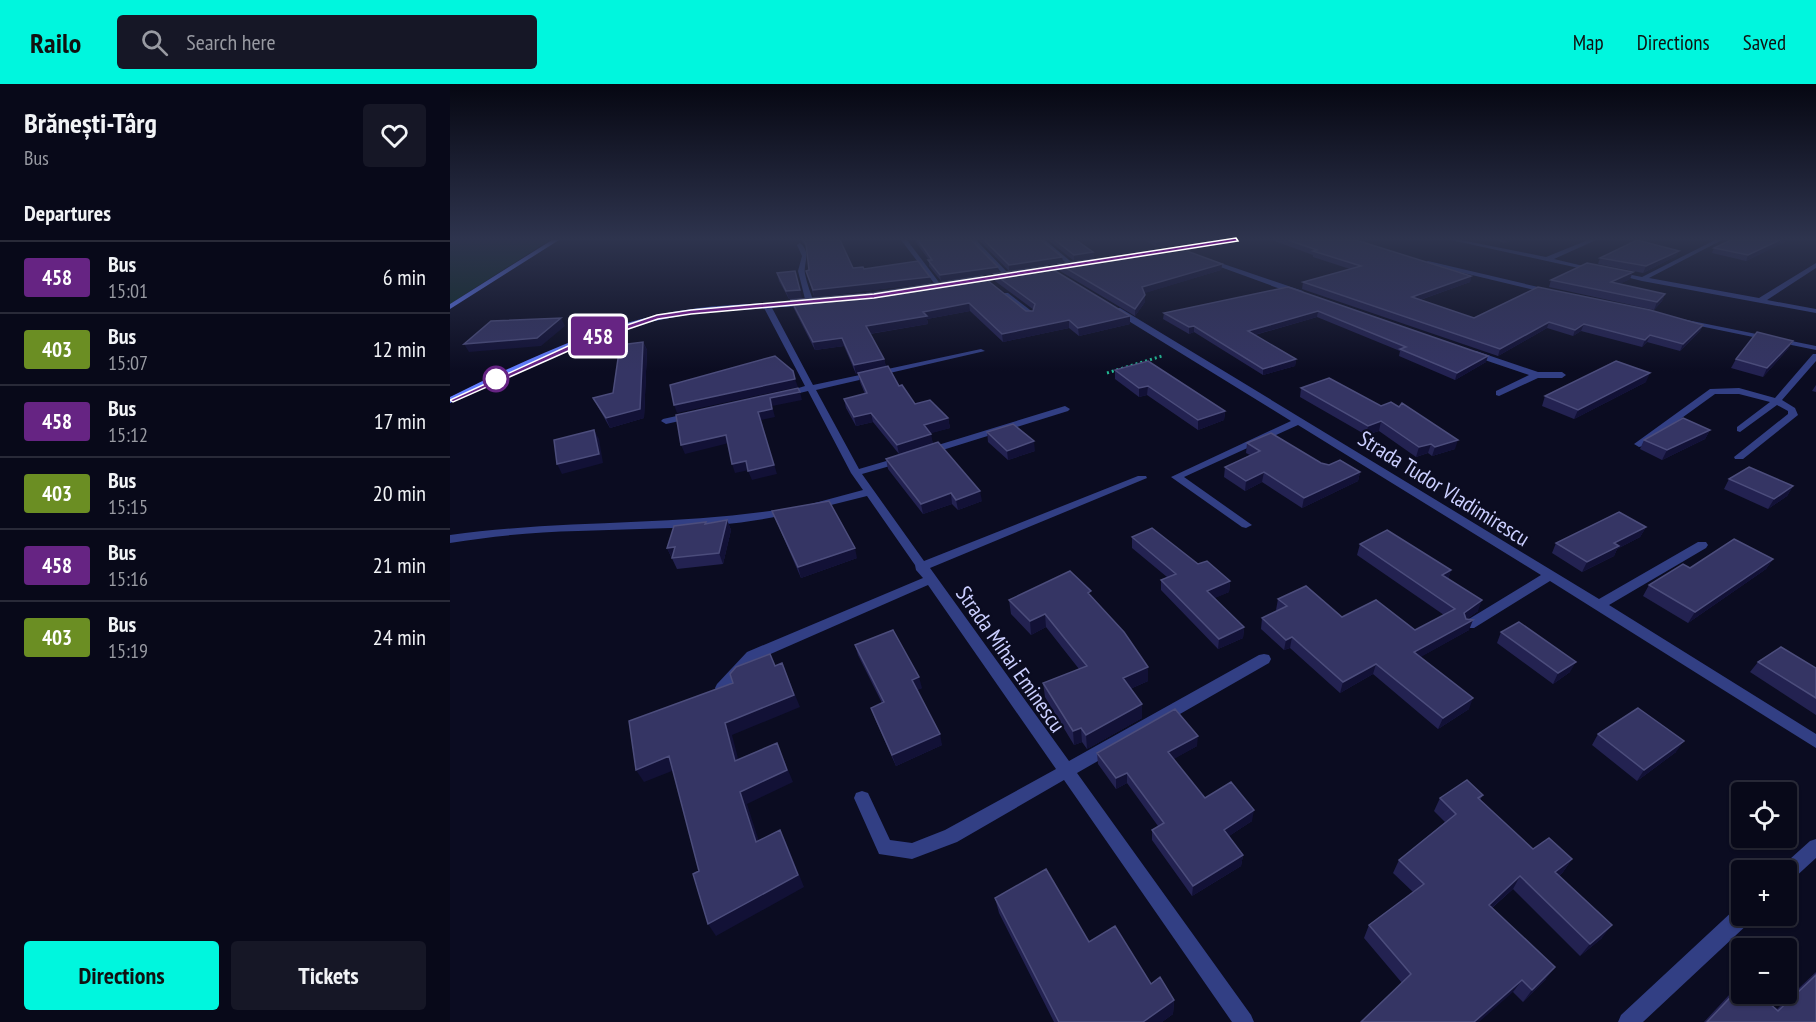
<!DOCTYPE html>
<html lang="en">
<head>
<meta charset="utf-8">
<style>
	body { margin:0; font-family:"PT Sans Narrow",sans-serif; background:#161726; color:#f1f3f6; height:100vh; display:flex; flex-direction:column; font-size:22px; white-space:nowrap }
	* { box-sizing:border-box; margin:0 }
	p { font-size:20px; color:#989aa2 }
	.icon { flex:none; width:33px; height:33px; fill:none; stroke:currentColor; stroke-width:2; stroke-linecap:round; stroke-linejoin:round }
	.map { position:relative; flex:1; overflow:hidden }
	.side { display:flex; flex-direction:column; background:#080919; width:450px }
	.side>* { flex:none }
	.badge { padding:0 12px; border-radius:4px; font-size:21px; line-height:39px }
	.fabs { position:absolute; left:1281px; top:698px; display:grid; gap:12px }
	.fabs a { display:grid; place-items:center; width:66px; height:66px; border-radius:6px; background:#080919; box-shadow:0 2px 4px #0004,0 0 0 2px #292a38; font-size:30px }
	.map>.badge { position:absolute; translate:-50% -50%; box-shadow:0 0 0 3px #fff }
	h2 { padding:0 24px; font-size:22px; line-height:54px }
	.round { display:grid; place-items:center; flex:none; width:63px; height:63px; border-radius:6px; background:#161726 }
	.overview { display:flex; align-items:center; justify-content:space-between; height:102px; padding:0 24px }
	h1 { font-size:28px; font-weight:700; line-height:45px }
	.button { display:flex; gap:12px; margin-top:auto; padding:12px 24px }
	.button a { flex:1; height:69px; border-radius:6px; background:#00f6de; color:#111; font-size:24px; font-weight:700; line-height:69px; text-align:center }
	.button a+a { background:#161726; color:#f1f3f6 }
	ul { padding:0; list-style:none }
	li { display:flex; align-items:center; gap:18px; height:72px; padding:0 24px; border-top:2px solid #292a38 }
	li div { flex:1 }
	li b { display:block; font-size:22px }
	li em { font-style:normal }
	li .badge { min-width:66px; font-weight:700; text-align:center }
	header { display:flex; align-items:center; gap:36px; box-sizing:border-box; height:84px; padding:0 30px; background:#00f6de; color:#111 }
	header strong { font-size:28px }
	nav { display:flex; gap:33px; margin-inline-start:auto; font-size:21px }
	.search { width:420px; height:54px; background:#161726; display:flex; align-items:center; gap:15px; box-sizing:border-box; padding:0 21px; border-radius:6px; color:#989aa2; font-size:22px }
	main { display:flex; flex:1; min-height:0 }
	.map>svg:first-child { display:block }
	.green { fill:#0e2c25 }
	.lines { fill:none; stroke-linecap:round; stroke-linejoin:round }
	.path { stroke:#23bb94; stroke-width:3; stroke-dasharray:2 3; stroke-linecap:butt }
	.street { fill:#323f84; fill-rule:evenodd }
	.secondary { fill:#627dff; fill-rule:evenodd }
	.wall { fill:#232251 }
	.shaded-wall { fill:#121136 }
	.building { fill:#353564; stroke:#4c4d7c; stroke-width:1.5 }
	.line { fill:#662483; stroke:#fff; stroke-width:1.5 }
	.stop-dot { fill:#fff; stroke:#662483; stroke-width:3 }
	.labels { text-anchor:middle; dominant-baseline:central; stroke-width:4.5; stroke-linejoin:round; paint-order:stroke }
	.street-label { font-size:22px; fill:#cbcfff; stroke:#0b0c21 }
</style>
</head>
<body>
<header>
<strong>Railo</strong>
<div class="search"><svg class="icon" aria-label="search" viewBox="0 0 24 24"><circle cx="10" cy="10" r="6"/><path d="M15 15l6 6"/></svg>Search here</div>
<nav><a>Map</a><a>Directions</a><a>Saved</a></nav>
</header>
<main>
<section class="side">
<div class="overview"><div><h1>Brănești-Târg</h1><p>Bus</p></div><a class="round"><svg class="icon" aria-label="heart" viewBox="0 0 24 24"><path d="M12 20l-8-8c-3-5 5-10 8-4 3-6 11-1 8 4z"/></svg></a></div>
<h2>Departures</h2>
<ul>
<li><span class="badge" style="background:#662483;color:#fff">458</span><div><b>Bus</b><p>15:01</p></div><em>6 min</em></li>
<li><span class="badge" style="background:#6b8e23;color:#fff">403</span><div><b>Bus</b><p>15:07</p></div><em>12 min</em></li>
<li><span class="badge" style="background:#662483;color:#fff">458</span><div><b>Bus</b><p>15:12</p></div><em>17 min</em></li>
<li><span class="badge" style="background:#6b8e23;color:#fff">403</span><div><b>Bus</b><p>15:15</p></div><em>20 min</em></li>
<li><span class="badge" style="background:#662483;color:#fff">458</span><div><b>Bus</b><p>15:16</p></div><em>21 min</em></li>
<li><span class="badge" style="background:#6b8e23;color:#fff">403</span><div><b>Bus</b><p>15:19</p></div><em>24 min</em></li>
</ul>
<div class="button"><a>Directions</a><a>Tickets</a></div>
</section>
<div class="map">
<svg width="1366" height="938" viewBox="0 0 1366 938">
	<rect width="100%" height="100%" fill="#0b0c21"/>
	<path class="green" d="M0 156H100L0 220Z"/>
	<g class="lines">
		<path class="path" d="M657 289 712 272"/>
		<path class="street" d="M451 156H457L491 201V203H487Z
			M520 156H526L560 191V193H556Z
			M589 156H595L625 181V183H621Z
			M737 156H744L753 162 748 163Z
			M1001 156H1011L1096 173 1138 156H1146L1104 175 1150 186 1147 188Z
			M1265 156H1272L1199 194 1309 214 1366 179V184L1317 216 1366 225V229L1192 197 1164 190 1167 188 1192 193Z
			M350 159C362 169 353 178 355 190 357 200 361 210 364 219L360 221 356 219 348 187 352 172 347 161Z
			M756 174 853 207 854 209 847 211 754 177 753 176Z
			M978 177 1101 206 1105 208 1101 210 976 180 975 179Z
			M552 209H558L584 229V233H578L552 213Z
			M314 220 321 222 363 301 531 265 535 267 366 306 409 385 450 373 455 376 454 378 412 390 474 477 688 392H696L697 394 480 484 619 677 809 571 814 570 819 571 821 575 819 579 627 689 801 931 804 938H782L614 696 507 758 462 775 429 770 404 714 406 709 412 707 418 709 440 756 462 759 495 746 606 685 478 501 307 576 277 608 272 610 267 608 265 604 267 600 297 568 473 494 466 486 465 481 417 412 365 425 359 422 361 420 413 406 401 389 358 307 333 313 329 310 355 302 313 222Z
			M664 224H670L1149 515 1248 458H1256L1258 461 1256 464 1159 521 1366 650V664L1100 497 1024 544H1014L1012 541 1014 538 1091 491 848 341 734 393 802 441 796 444 792 443 721 393 841 337 664 228Z
			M1232 235 1366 262V266L1235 239H1232Z
			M1020 267H1026L1088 288H1112L1116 291 1112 294H1088L1049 312 1046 311V307L1079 291 1020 271Z
			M1363 270H1366V277L1332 316 1345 324 1348 331 1293 375H1285L1284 373 1338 330V327L1327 321 1290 348 1287 347V343L1320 318 1289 310H1265L1193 362 1189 363 1184 360 1260 305 1289 304 1325 314Z
			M615 322 620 325 618 327 483 369H475L474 367 475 365Z
			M240 329 245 332 243 334 216 340 211 337 213 335Z
			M339 424 345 427 343 429C273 446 199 444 128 447 85 448 43 452 0 459V451C113 435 227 443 339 424Z
			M1366 755V774L1342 796 1336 798V786H1329L1330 784 1360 757Z
			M1292 822V831H1302L1300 838 1193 938H1168L1171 931 1286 824Z"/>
		<path class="secondary" d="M102 156H109L0 225V220Z
			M776 156H789L642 181 639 179Z
			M625 180 628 182 627 183 586 190 583 188Z
			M560 189 563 191 562 192 521 199 518 197Z
			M358 217 362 219 361 221 245 229 184 241 104 270 0 319V313C67 280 135 247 208 231 257 220 308 220 358 217Z"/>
	</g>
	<path class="wall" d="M351 156H390L403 184 480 193 481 199 364 213 356 187 359 186 357 164Z
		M464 156H521L549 189 491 197 479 182V176Z
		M529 156H591L612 173 613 179 559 187Z
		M598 156H626L643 168 644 174 624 177Z
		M695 156H736V158L706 163Z
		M822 156H906L1021 192 1020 198 970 216 1024 234 1253 241 1250 247 1230 267 1197 258 1192 263 1131 247 1123 252 1097 244 1048 272 852 205 853 198 900 185 863 173V171Z
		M1045 156H1064L1055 159Z
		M1281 156H1338L1296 177 1262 169 1264 164Z
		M1229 167 1226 172 1193 189 1148 180 1150 174Z
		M659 178 772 180 771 186 694 209 695 218 685 232 610 187 609 180Z
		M327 189 352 214 339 215 329 197Z
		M544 190 680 232V240L629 252 619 244 553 258 520 227 477 235 478 240 420 250 434 275 436 283 449 302 465 320 498 334 500 344 480 349 483 360 449 370 423 338 406 342 396 324 394 315 415 310 410 298 408 289 406 290 394 262 365 266 343 223 341 216 423 209 532 192 576 227H583L584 226 545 197Z
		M1180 195 1169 200 1215 210 1212 217 1204 226 1099 203 1101 196Z
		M838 203 1036 278 1005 296 949 272 950 267 867 233 805 251 846 275 845 282 813 291 744 248 739 250 713 235 714 229Z
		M1343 257 1338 265 1313 293 1281 284 1286 275Z
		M193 258 197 266 194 334 160 344 143 314 163 309Z
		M665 286 775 327 774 336 748 346 697 311 689 313 665 295Z
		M1196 298 1124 335 1092 322 1095 312Z
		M1366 301V308L1362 307Z
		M851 304 1005 365 982 372 978 369 966 373 929 347 916 351 850 313Z
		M1260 346 1255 355 1212 376 1190 365 1194 356Z
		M537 348 585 367 558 376 538 358Z
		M797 359 879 381 910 388 908 397 852 424 812 398 795 407 774 393 775 383 800 371 796 369Z
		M436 375 532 417 508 426 502 420 473 430 438 385Z
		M1279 395 1343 402 1337 412 1318 425 1274 405Z
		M322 427 407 474 351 494Z
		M277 436 281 446 273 480 227 485 217 464 256 438V440Z
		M1196 443 1190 453 1167 465 1164 472 1132 488 1102 469 1106 459Z
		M682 453 748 480 780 497 779 508 764 514 794 543 793 554 768 565 711 506V496L717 493 682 464Z
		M910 460 1001 486 998 495 1028 527 1017 535 1019 546 970 573 1019 625 988 645 923 590 890 609 840 564 834 566 811 545 812 534 827 527 826 526 828 515 892 533 965 546 994 531 907 471Z
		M1323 475 1316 485 1238 539 1193 512 1199 501 1240 484Z
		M642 513 698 583V597L680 605 692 620V634L637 665 632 658 624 661 595 613 593 599 629 585 596 543 581 551 561 530 559 516Z
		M1051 548 1120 588 1103 600 1047 559Z
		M405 561 472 604 467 606 492 661 446 682 425 635 421 624 432 619 408 571Z
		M1308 578 1366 584V631L1300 588Z
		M1148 650 1226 668 1187 697 1142 661Z
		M747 662 723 675 755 714 802 737 779 752 793 771 791 782 742 812 702 756V746L708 742 677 699 666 705 648 680 647 669Z
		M1033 711 1030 716 1083 765 1122 775 1113 788 1109 792 1152 854 1130 872 1063 805 1042 824 1096 895 1073 918 1063 908 952 899 914 854 919 841 963 808 943 789 949 776 995 738 984 727 990 714Z
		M545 814 639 858 724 916 723 930 712 938H604L549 829Z
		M1366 888V938H1254L1280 910 1292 900 1327 925Z"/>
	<path class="shaded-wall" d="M719 156H736V158L706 163V158Z
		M1056 156H1064L1055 159Z
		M1330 156H1338L1296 177 1298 171Z
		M1229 167 1226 172 1193 189 1196 182Z
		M643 168 644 174 624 177V171Z
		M612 173 613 179 559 187V181Z
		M772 180 771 186 692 210V203Z
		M548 183 549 189 491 197 490 191Z
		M345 187 352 214 339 215 336 207Z
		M1183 188 1180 195 1159 205 1161 198Z
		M1021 192 1020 198 961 219 962 213Z
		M480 193 481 199 364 213 363 206Z
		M1215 210 1212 217 1204 226 1207 218Z
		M695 211V218L685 232V225Z
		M519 219 520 227 477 235 478 240 418 250 416 242 473 228Z
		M868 227 867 233 797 253 798 247Z
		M680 232V240L629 252 628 244Z
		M111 234 115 242 91 262 19 268 14 260Z
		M619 236V244L553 258 552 250Z
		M1099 238 1097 244 1048 272 1050 265Z
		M1134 240 1131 247 1123 252 1125 246Z
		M1253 241 1250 247 1230 267 1233 260Z
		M744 242V248L739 250V243Z
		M1200 251 1197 258 1192 263 1195 256Z
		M392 254 394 262 365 266 363 258Z
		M1343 257 1338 265 1313 293 1317 284Z
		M193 258 197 266 194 334 160 344 156 334Z
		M1038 272 1036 278 1005 296 1007 289Z
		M434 275 436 283 406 290 404 281Z
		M846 275 845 282 813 291V285Z
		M1200 289 1196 298 1124 335 1128 326Z
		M345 295 348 303 227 329 224 321Z
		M698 302 697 311 689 313V304Z
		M350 308 352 316 322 322 325 333 311 336 327 390 302 396 298 387 308 328 320 314Z
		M775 327 774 336 748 346V336Z
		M421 329 423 338 406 342 404 333Z
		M498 334 500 344 475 351 474 341Z
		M931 337 929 347 916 351 918 342Z
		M144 346 149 355 153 379 112 390 107 380Z
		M1260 346 1255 355 1212 376 1217 366Z
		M481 350 483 360 449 370 447 361Z
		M276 351 279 359 235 370 231 361Z
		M1008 356 1005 365 982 372 985 363Z
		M584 357 585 367 558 376 557 367Z
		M981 360 978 369 966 373 969 363Z
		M296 377 299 386 285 389 282 380Z
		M814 388 812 398 795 407 796 397Z
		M910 388 908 397 852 424 854 414Z
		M1343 402 1337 412 1318 425 1324 415Z
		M530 407 532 417 508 426 506 416Z
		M501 409 502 420 473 430 471 420Z
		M277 436 281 446 273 480 269 469Z
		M1196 443 1190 453 1167 465 1164 472 1132 488 1137 478 1164 459Z
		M225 463 222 474 217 464Z
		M405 464 407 474 351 494 348 483Z
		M1323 475 1316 485 1238 539 1245 528Z
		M1001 486 998 496 992 491Z
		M780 497 779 508 756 518 757 507Z
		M1032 516 1028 527 1010 540 1014 529Z
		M595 530 596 543 581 551 580 537Z
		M1023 536 1019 546 960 579 964 568Z
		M794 543 793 554 768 565 769 555Z
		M842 553 840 564 834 566 836 556Z
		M1126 578 1120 588 1103 600 1108 589Z
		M332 579 350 623 282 651 292 690 285 677 275 639Z
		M926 580 923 590 890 609 893 598Z
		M698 583V597L673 608V594Z
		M469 593 472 604 465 607 462 596Z
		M1023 614 1019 625 988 645 993 634Z
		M692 620V634L637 665 636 651Z
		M631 644 632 658 624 661 623 647Z
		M490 650 492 661 446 682 442 671Z
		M748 652 747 662 717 679 718 668Z
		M1234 657 1226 668 1187 697 1194 686Z
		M327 659 343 698 297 720 313 770 306 758 290 708Z
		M219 672 227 685 194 698 186 686Z
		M677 689V699L666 705V694Z
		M804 726 802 737 773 756 774 746Z
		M330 746 336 758 354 803 266 852 258 840Z
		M793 771 791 782 742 812 743 802Z
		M1122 775 1113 788 1097 801 1105 788Z
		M1070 792 1063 805 1031 833 1039 821Z
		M1162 841 1152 854 1130 872 1140 860Z
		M1105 883 1096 895 1073 918 1082 906Z
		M1072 896 1063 908 1029 938H1024Z
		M724 916 723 930 712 938H693Z"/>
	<path class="building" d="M353 156H390L403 184 413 183 414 185 468 177 480 193 363 206 356 187 359 186 356 160Z
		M468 156H521L548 183 490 191 478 176H482Z
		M534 156H591L612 173 559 181Z
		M605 156H626L643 168 624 171Z
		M703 156H719L706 158Z
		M838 156H906L1021 192 962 213 1024 234 1088 203 1200 226 1253 241 1233 260 1200 251 1195 256 1134 240 1125 246 1099 238 1050 265 853 198 911 182 863 167 867 166Z
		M1187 156 1229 167 1196 182 1150 174Z
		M1281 156H1330L1298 171 1264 164Z
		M729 164 772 180 692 203 695 211 685 225 609 180 652 174 659 178Z
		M1137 179 1183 188 1161 198 1215 210 1207 218 1101 196Z
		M597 182 680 232 628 244 619 236 552 250 519 219 473 228 477 232 416 242 434 275 404 281 392 254 363 258 341 216 423 209 532 192 576 227H583L585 220 544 190Z
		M345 187 350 206 336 207 327 189Z
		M838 203 1038 272 1007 289 950 265 956 263 868 227 798 247 846 275 813 285 744 242 739 243 714 229Z
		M111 234 87 254 14 260 41 237Z
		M1307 248 1343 257 1317 284 1286 275Z
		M193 258 190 325 156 334 143 314 163 309 170 261Z
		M325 272 343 287 345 295 224 321 220 301Z
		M698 277 775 327 748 336 698 302 689 304 665 286Z
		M1166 277 1200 289 1128 326 1095 312Z
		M438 282 449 302 452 301 465 320 480 316 498 334 474 341 481 350 447 361 421 329 404 333 394 315 417 309 408 289Z
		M879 294 931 322 941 318 949 323 952 319 1008 356 985 363 981 360 969 363 931 337 918 342 851 304Z
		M348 304 350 308 320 314 322 325 308 328 324 381 298 387 296 377 282 380 276 351 231 361 226 331Z
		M1233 334 1260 346 1217 366 1194 356Z
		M563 340 584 357 557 367 537 348Z
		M144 346 149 370 107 380 104 356Z
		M821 349 871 379 879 381 890 376 910 388 854 414 814 388 796 397 775 383 810 367 797 359Z
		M488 358 530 407 506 416 501 409 471 420 436 375Z
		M1299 383 1343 402 1324 415 1279 395Z
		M379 417 405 464 348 483 322 427Z
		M1169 428 1196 443 1164 459 1169 462 1137 478 1106 459Z
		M277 436 269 469 222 474 225 463 217 464 224 442 256 438 255 440Z
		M702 444 748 480 757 477 780 497 757 507 794 543 769 555 711 496 726 490 682 453Z
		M937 446 1001 486 992 491 1032 516 1014 529 1016 535 1023 536 964 568 1023 614 993 634 926 580 893 598 842 553 836 556 812 534 837 522 828 515 856 502 892 533 926 516 965 546 1005 525 910 460Z
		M1284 455 1323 475 1245 528 1199 501 1233 480 1240 484Z
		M620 487 641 507 638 509 674 548 698 583 673 594 692 620 636 651 631 644 623 647 593 599 637 582 595 530 580 537 559 516Z
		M1069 538 1126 578 1108 589 1051 548Z
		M443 546 469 593 462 596 490 650 442 671 421 624 434 618 405 561Z
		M1331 563 1366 584V614L1308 578Z
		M320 570 325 582 332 579 344 611 275 639 285 677 327 659 337 686 290 708 306 758 330 746 348 791 258 840 243 790 249 787 219 672 186 686 179 637 283 599 280 590 286 583Z
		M1188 624 1234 657 1194 686 1148 650Z
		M725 625 748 652 718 668 755 714 781 698 804 726 774 746 793 771 743 802 702 746 714 739 677 689 666 694 647 669Z
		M1017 696 1033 711 1028 714 1083 765 1099 754 1122 775 1105 788 1162 841 1140 860 1070 792 1039 821 1105 883 1082 906 1072 896 1024 938H911L961 890 919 841 974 800 949 776 1006 730 990 714Z
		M596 785 639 858 665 842 701 900 710 893 724 916 693 938H609L545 814Z
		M1366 891V938H1257L1292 901V909H1308L1328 927Z"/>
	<linearGradient id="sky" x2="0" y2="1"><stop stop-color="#060712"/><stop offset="0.54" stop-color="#2e344e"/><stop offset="1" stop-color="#2e344e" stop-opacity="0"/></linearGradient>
	<rect width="1366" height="287" fill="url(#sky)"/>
	<path class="line" d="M786 154 788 157 424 214 241 230 208 235 134 260 3 318 0 316 129 257 207 231 241 226 424 210Z"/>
	<circle class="stop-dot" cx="46" cy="295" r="12"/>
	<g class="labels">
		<g class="street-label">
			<text transform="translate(994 404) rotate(32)">Strada Tudor Vladimirescu</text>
			<text transform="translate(561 575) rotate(55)">Strada Mihai Eminescu</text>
		</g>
	</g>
</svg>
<div class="fabs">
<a><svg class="icon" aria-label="locate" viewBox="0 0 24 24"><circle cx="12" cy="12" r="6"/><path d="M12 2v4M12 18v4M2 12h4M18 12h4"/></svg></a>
<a>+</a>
<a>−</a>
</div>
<b class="badge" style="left:148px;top:252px;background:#662483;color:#fff">458</b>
</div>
</main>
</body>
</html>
